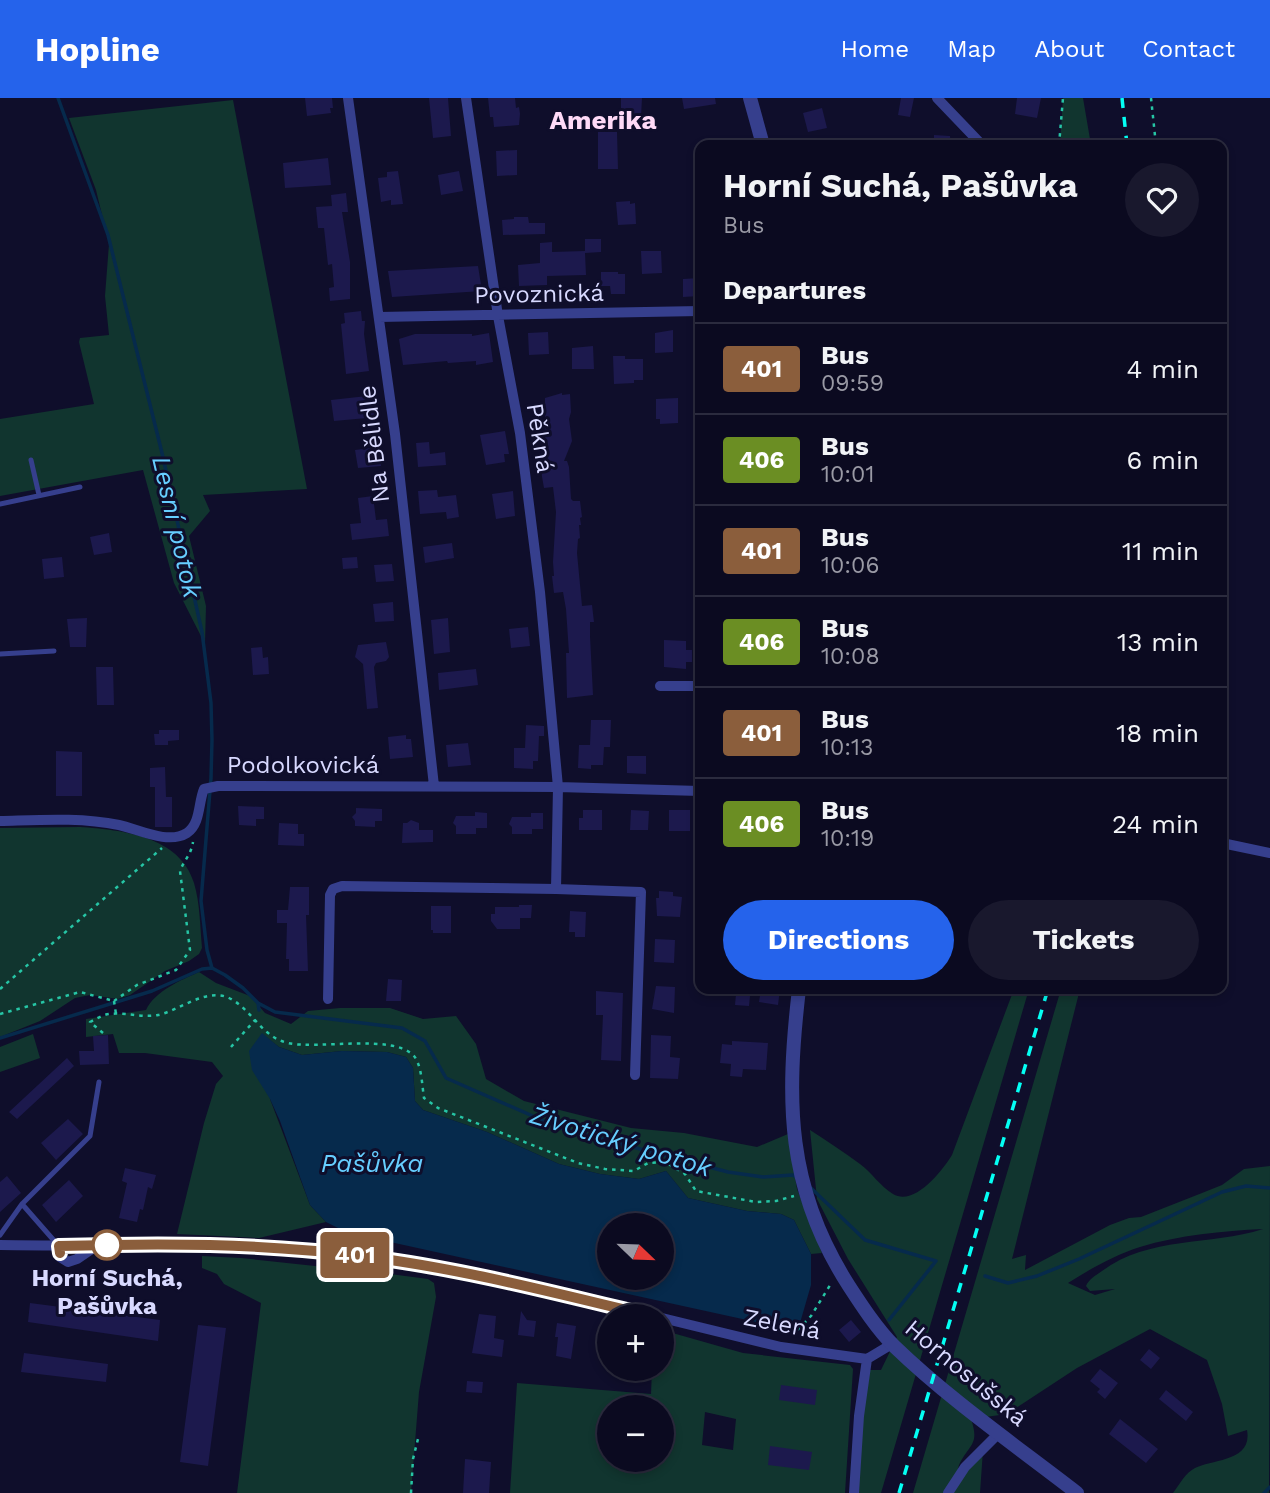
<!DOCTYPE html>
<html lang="en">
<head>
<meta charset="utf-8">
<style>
	body { margin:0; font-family:"Work Sans",sans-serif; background:#19182d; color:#f1f3f6; height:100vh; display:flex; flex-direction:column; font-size:26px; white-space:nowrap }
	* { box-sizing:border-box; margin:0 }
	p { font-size:23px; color:#9a9aa5 }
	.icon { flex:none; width:38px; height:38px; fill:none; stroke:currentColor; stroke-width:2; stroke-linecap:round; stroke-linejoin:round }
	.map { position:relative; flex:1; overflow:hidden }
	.details { position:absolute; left:695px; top:42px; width:532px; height:854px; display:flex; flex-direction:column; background:#0b0a20; border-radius:14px; box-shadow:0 4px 10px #0003,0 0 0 2px #2b2b3e }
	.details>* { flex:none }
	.badge { padding:0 14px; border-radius:5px; font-size:24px; line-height:46px }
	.needle { width:46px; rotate:113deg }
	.buttons { position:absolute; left:597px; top:1115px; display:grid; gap:14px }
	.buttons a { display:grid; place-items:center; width:77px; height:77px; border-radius:50%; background:#0b0a20; box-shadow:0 4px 10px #0003,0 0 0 2px #2b2b3e; font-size:35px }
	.map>.badge { position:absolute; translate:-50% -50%; box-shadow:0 0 0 4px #fff }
	h2 { padding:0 28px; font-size:26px; line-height:63px }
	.round { display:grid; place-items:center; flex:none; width:74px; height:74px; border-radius:37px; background:#19182d }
	.summary { display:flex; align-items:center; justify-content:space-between; height:119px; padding:0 28px }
	h1 { font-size:33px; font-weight:700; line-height:52px }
	.primary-button { display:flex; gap:14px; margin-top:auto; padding:14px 28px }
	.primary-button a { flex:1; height:80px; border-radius:42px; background:#2563eb; color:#fff; font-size:28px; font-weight:700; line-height:80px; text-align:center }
	.primary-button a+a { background:#19182d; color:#f1f3f6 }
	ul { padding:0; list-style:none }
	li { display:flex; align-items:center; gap:21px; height:91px; padding:0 28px; border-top:2px solid #2b2b3e }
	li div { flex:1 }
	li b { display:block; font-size:26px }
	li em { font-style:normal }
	li .badge { min-width:77px; font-weight:700; text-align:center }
	header { display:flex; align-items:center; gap:42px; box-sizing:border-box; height:98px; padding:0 35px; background:#2563eb; color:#fff }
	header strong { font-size:33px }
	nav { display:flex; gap:38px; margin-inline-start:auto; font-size:24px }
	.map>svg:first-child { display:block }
	.green { fill:#11352f; fill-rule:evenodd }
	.water { fill:#062a4c; fill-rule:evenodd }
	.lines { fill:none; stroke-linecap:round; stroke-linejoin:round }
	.stream { stroke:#062a4c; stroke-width:3.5 }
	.building { fill:#1c194d }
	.path { stroke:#26c5a5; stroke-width:2.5; stroke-dasharray:3.5 5; stroke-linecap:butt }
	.service { stroke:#363f8d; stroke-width:5 }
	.minor { stroke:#363f8d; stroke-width:10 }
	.tertiary { stroke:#363f8d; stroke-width:14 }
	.rail { stroke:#04fff4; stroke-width:3.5; stroke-dasharray:10 9; stroke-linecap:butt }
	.line-casing { stroke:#fff; stroke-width:16 }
	.line { stroke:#8b5e3c; stroke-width:10 }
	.stop-dot { fill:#fff; stroke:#8b5e3c; stroke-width:3.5 }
	.labels { text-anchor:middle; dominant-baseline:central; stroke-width:6; stroke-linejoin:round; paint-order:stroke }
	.street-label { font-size:24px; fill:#d8d9ff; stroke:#0f0e2b }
	.stop-label { font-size:24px; font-weight:bold; fill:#d8d9ff; stroke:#0f0e2b }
	.neighbourhood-label { font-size:26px; font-weight:bold; fill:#ffdaf7; stroke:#0f0e2b }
	.water-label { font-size:26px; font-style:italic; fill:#66ceff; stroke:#0f0e2b }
</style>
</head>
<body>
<header>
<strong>Hopline</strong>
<nav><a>Home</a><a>Map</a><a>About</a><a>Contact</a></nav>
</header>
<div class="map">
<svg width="1270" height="1395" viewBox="0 0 1270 1395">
	<rect width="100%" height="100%" fill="#0f0e2b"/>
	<path class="green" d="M1063 0H1083L1091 47H1060Z
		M233 2 307 391 203 397 210 413 189 438 206 508 205 546 174 485 143 372 0 398V321L94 306 79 244 80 240 109 237 105 198 109 146 96 92 69 20Z
		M80 729C122 732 180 738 194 785 200 805 200 828 202 850L199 856 189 863 165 873 130 897 118 901 90 897 75 900 40 923 0 939V730Z
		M199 874 216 885 250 898 265 915 291 926 308 913 340 910H390L423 921 456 918 476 946 486 981 524 1003 631 1030 684 1035 757 1049 788 1036 797 1091 822 1155 811 1156 794 1122 781 1116 747 1113 688 1100 666 1073 639 1081 600 1076 559 1066 487 1034 423 1012 415 1003 413 970 406 959 387 954 342 953 302 957 279 949 262 936 270 1001 310 1107 326 1124 259 1140 177 1136 204 1025 216 986 223 978 212 964 145 955H119L113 936 86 939V921L146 912C155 893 181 882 199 874Z
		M1014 891H1029L881 1395H857L865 1287 870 1272H881L897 1239 848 1161 817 1101 810 1032C827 1043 844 1054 860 1066 872 1075 880 1088 893 1096 914 1109 942 1073 952 1057Z
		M1061 891H1080L1012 1161 1026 1157 1025 1172 1110 1127 1129 1120 1141 1119 1202 1095 1222 1087 1244 1071 1270 1068 1269 1395H1173C1180 1386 1185 1375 1195 1370 1211 1361 1253 1364 1247 1332L1228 1338 1222 1306 1207 1262 1150 1231 1077 1270 1007 1316 971 1321C980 1347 969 1346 959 1367 957 1373 957 1382 956 1389L983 1352 980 1395H913ZM1263 1131C1210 1148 1149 1138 1102 1173 1095 1178 1089 1181 1086 1188L1090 1193 1115 1191 1095 1197 1068 1185C1090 1171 1115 1157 1140 1149 1179 1137 1223 1133 1263 1131Z
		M33 936 40 960 0 974V949Z
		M202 1158 241 1160 390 1176 428 1181 434 1185 436 1199 419 1294 411 1395H237L261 1205 224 1186 217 1176 202 1170Z
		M662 1232 743 1255 850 1267 853 1271 845 1395H510L517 1285 651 1296 652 1271 662 1270ZM609 1309H662V1362H609ZM705 1314 736 1321 733 1352 702 1347Z"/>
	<path class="water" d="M262 935 279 949 302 957 342 953 387 954 406 959 413 970 415 1003 423 1012 487 1034 559 1066 600 1076 639 1081 666 1073 688 1100 747 1113 781 1116 794 1122 811 1156V1187L800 1225 784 1230 381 1142 346 1134 326 1124 310 1107 280 1023 270 1001 252 972 249 953ZM609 1127H662V1180H609Z"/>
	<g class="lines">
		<path class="stream" d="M58 0 108 137 162 355 202 534 211 605 212 642 211 680 201 803 207 852 212 870
			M258 905 259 912
			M0 940 152 893 202 871 212 870 225 877 243 890 258 905 275 914 402 930 425 943 446 980 560 1030 728 1074 763 1079 793 1077 796 1079
			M811 1090 865 1142 936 1163 889 1222
			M985 1178 1008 1185 1037 1178 1079 1161 1222 1094 1246 1088 1270 1090
			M1264 1395 1270 1389"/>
	</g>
	<path class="building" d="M305 0H332L333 10H330L331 15 307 18Z
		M429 0H448L451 38 433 40Z
		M488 0H515L516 10 519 9 520 16 519 27 494 29 493 19H490Z
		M621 0H642L641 19H621Z
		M682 0H715L716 6 684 11Z
		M901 0H914L910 19 898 17Z
		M1017 0H1041L1037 20 1015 16Z
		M822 10 827 30 808 34 803 15Z
		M598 34H617L618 71H598Z
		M934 37 950 38 951 47H934Z
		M517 52V77L497 78 496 53Z
		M328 60 331 87 285 90 283 65Z
		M398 73 403 106 391 107V102L381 104 378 80 387 79V74Z
		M459 73 463 93 441 97 438 77Z
		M346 95 348 114H342L350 164V201L330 203 329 190 334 189 332 166 328 167 324 130H318L316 109 332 108 331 97Z
		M630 103V106L635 105 636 126 618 127 616 104Z
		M514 119H528L529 125H545V136L503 137 502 122 514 121Z
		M585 141H601V154L585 155 586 177 547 178V187L519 188 518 167 540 165V145L552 144V154L585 153Z
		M641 153H661L662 175 642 176Z
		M478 168 482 193 392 199 388 173Z
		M601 174H618V176H625V196H611L610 188H601Z
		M700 180V198L683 199V181Z
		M361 213 362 223H365L364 236 369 273 346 276 341 226 345 225 344 215Z
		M673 232V254L655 255V235Z
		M548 234 549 256 529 257 528 235Z
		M489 235 493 264 476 267V263L448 265 447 263 403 267 399 241 415 236H472V238Z
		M593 248 594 271H572V250Z
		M613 258H625V261H643V282H634V285L614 286Z
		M562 295V297L570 296 571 314 569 321 572 343 564 363H567L569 369 571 401 573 403H580L582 419 580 420 581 427H579L580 440 578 441 577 455 582 508 592 507 594 524H590V538L593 597 567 600 566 555H569L566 511 563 494 554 495 552 478H554L553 464 556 414 553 389 544 390 541 373H543L545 345V300Z
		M376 297 378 319 334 323 331 302Z
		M678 300V325L660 326V321H656V301Z
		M505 333 509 356H504L505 364 486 367 480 337Z
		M429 344 430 356 445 354 446 367 418 369 416 345Z
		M379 349 381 368 358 370 355 352Z
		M437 392 438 399 456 397 459 419 447 421 446 414 420 416 418 393Z
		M513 393 515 418 496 421 492 396Z
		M373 398 376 422 387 421 389 438 352 442 350 426 361 425 358 400Z
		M109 435 112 454 94 457 90 439Z
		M452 445 454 460 425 465 423 449Z
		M62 459 64 479 44 481 42 461Z
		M357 459 358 470 343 471 342 460Z
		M392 466 394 483 376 484 374 467Z
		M393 504 394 523 375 524 373 506Z
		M87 520 86 549H70L67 521Z
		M448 520 450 554 434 556 431 522Z
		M528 529 530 548 511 550 509 531Z
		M664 542 686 543V552H692V564H686V571L664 569Z
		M386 544 389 559 386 563 376 565 374 569 378 610 367 611 363 566 355 559 358 547Z
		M262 549 263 560 268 559 269 576 253 577 251 550Z
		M96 569H113L114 607H97Z
		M476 571 478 587 439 592 438 575Z
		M591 622H611L610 649H604L603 667H591V671L578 670 579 647H590Z
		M526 627 544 628V638H539L538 663H533V671L514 670V650H525Z
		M159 632H179V642L168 643V647H155L154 636H159Z
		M406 637V641H411L413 659 390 661 388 639Z
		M468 645 471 667 448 669 446 647Z
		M56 653 82 654V698H56Z
		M627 658H646V676L627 675Z
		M165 669 166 699H172V729H155V689H150V670Z
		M238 708 264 709V721H256V728L239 727Z
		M356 710 382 711V723H375V729L355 728V723L352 719 356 715Z
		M583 712H602V732H579V720H583Z
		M631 712 649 713 648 732H630Z
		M669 712H690V733H669Z
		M475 714 487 715V730H476V736H456V728L453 725 456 718H475Z
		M531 715H543V731H532V736H512V729L509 726 512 719H531Z
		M411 722 419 725V732H433V744L402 745 403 725H407Z
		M279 725 298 726V736H304V748L278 747Z
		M290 789H309V817H306L308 873H289V861H286L287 825H277V812H288Z
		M659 793 673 794V798L682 799 680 819 657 818 656 800H659Z
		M519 807H532L531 820H520V831H497L491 823V816H495V809H519Z
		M431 808H451V835H433V832H431Z
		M570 813 586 814 585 839H575V834H569Z
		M655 841 675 842 674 865 654 864Z
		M388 881 402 882 401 903H386Z
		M656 888 675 889 674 915 652 911Z
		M761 891H780L778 907 759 904Z
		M596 893 623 895 621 963 601 962 603 917H596Z
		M736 896 750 898 749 908 735 907Z
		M108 937 109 966 80 967 79 953H94L93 938Z
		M651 937 671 938 670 959 680 960 678 981 650 980Z
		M732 943 768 945 766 972 743 971 742 979 730 978 731 966 720 965 722 946 732 947Z
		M67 960 74 968 17 1021 9 1014Z
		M68 1021 83 1036 56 1062 41 1045Z
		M125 1070 156 1077 152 1091 148 1089 143 1112 140 1111 137 1124 119 1120 127 1085 122 1083Z
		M7 1078 21 1095 0 1114V1084Z
		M69 1082 83 1098 56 1124 42 1107Z
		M30 1205 160 1222 158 1243 28 1224Z
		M521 1213 527 1222 536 1223 534 1239 518 1237Z
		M479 1216 496 1218 494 1240 504 1242 502 1259 472 1255Z
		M851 1222 861 1234 849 1244 839 1232Z
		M557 1225 576 1228 571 1261 556 1258 558 1239H555Z
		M198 1227 226 1230 208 1368 180 1364Z
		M1149 1251 1160 1260 1151 1271 1140 1262Z
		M24 1255 108 1266 106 1284 21 1274Z
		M1100 1271 1118 1285 1105 1301 1097 1294 1100 1291 1090 1283Z
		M467 1283 483 1284 482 1295 466 1294Z
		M781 1287 817 1292 815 1307 779 1302Z
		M1166 1292 1193 1314 1186 1323 1159 1301Z
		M1120 1321 1158 1351 1146 1365 1109 1336Z
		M770 1348 812 1354 809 1372 768 1367Z
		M465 1361 491 1364 489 1395H463Z"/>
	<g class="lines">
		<path class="path" d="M1151 0 1156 47
			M1059 47 1063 0
			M0 891 162 750
			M114 903 137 887 176 872 190 852 180 773C184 762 191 757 193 744
			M114 903 116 916
			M0 916 80 894 114 903
			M103 935 90 924C96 921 102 917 109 916 125 914 142 920 158 917 178 913 207 889 229 900 252 911 261 939 288 945 317 952 393 935 414 958 422 968 422 988 424 1000L438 1010 578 1065 605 1071 634 1073 648 1065 665 1064 685 1076 696 1093 756 1104 776 1103 794 1098
			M231 949 255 922
			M792 1238 811 1218 832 1184
			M411 1395 413 1361 419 1337"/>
		<path class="service" d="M31 362 39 397
			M0 406 80 389
			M0 556 54 553
			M0 1137 22 1106
			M57 1146 22 1106 90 1038 99 984"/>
		<path class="minor" d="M348 0 395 336 434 688
			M466 0 498 218 520 335 540 494 558 689 556 791 641 794 635 977
			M937 0 982 47
			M379 219 700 213
			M660 588H700
			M0 723C39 722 80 719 119 727 138 731 168 747 187 735 201 725 198 705 204 691L218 688 558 689 700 693
			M1222 745 1270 755
			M328 901 330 797 333 791 342 788 556 791
			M0 1147C120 1149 241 1143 360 1158 458 1169 556 1195 651 1218
			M59 1148 60 1159 68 1164 77 1161 96 1148
			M662 1220 781 1249 867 1261 892 1246
			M854 1395 859 1318 867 1261
			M948 1395 965 1369 999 1335"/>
		<path class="tertiary" d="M750 0 763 47
			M799 891C786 1003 786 1090 849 1188 862 1208 877 1231 894 1248 950 1302 1015 1347 1077 1395"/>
		<path class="rail" d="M1122 0 1127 47
			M899 1395 1048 891"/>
	</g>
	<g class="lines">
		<g class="line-casing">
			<path id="line" d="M60 1155 59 1148C159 1145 261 1145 361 1158 459 1170 556 1195 651 1218"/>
		</g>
		<use href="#line" class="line"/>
	</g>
	<circle class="stop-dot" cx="107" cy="1147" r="14"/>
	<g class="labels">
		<g class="street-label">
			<text transform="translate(539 196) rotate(-1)">Povoznická</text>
			<text transform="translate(540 340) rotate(81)">Pěkná</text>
			<text transform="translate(374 346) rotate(-97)">Na Bělidle</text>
			<text x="303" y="667">Podolkovická</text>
			<text transform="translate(782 1226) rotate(11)">Zelená</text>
			<text transform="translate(966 1275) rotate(40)">Hornosušská</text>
		</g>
		<g class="stop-label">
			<text x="107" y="1180">Horní Suchá,<tspan x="107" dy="28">Pašůvka</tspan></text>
		</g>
		<g class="neighbourhood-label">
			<text x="603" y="22">Amerika</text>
		</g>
		<g class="water-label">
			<text transform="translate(177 429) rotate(77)">Lesní potok</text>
			<text transform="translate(621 1043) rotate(17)">Životický potok</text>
			<text x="372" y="1065">Pašůvka</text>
		</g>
	</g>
</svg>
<div class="buttons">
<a><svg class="needle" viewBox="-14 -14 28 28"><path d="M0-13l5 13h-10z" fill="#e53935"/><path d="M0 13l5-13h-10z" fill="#9a9aa5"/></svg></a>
<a>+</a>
<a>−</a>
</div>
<b class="badge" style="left:355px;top:1157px;background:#8b5e3c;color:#fff">401</b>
<section class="details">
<div class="summary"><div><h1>Horní Suchá, Pašůvka</h1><p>Bus</p></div><a class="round"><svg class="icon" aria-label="heart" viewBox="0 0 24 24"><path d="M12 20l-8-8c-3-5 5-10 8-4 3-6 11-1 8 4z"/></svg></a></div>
<h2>Departures</h2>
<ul>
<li><span class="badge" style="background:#8b5e3c;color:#fff">401</span><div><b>Bus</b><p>09:59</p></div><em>4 min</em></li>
<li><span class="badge" style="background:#6b8e23;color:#fff">406</span><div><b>Bus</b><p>10:01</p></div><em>6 min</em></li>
<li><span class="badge" style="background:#8b5e3c;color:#fff">401</span><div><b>Bus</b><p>10:06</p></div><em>11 min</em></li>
<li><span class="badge" style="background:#6b8e23;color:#fff">406</span><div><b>Bus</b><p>10:08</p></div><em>13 min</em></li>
<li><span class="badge" style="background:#8b5e3c;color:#fff">401</span><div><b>Bus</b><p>10:13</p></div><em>18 min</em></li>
<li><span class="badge" style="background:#6b8e23;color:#fff">406</span><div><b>Bus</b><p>10:19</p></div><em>24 min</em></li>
</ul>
<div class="primary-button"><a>Directions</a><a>Tickets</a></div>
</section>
</div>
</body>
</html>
